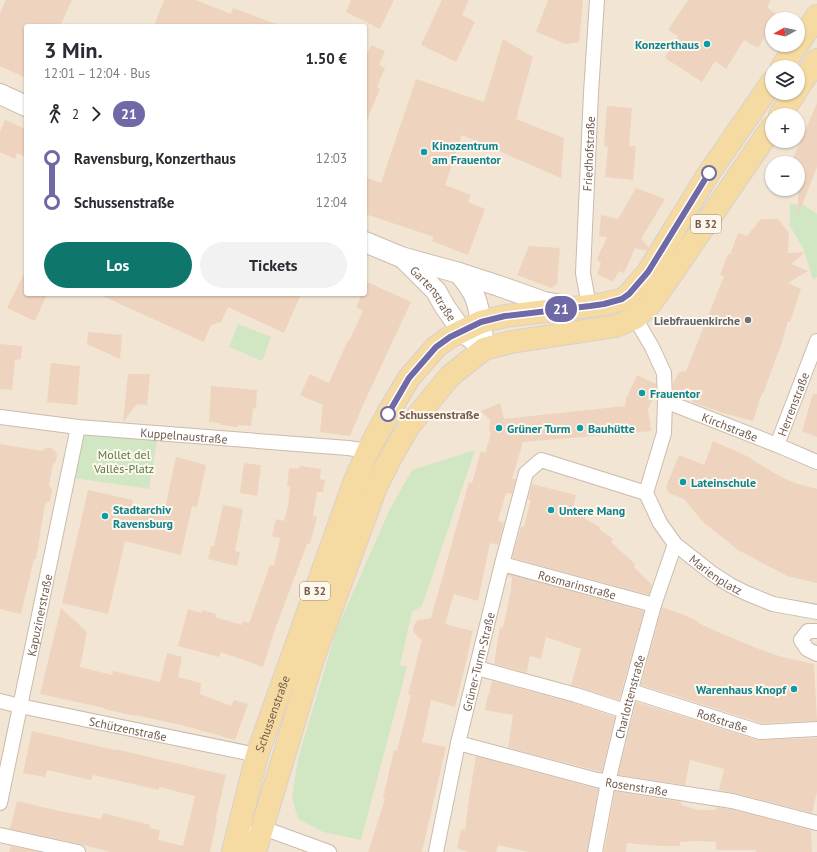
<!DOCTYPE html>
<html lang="de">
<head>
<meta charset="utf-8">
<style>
	body { margin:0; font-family:"PT Sans",sans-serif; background:#f2f2f3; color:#2b2b33; height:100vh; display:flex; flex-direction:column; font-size:15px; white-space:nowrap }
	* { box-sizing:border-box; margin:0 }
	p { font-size:13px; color:#7c7c81 }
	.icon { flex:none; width:22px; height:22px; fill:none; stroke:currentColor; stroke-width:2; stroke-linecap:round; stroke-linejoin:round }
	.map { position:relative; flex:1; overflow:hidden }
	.drawer { position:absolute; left:24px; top:24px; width:343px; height:272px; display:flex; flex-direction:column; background:#fff; border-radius:4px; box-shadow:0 1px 3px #0004 }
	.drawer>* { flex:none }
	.badge { padding:0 8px; border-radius:13px; font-size:14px; line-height:26px }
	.needle { width:26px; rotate:262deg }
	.tools { position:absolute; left:765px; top:12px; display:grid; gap:8px }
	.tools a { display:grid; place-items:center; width:40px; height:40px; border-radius:50%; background:#fff; box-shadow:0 1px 3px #0004; font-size:20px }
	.map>.badge { position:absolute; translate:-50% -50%; box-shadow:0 0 0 2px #fff }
	.legs { display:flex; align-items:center; gap:6px; height:44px; padding:0 20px; font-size:13px }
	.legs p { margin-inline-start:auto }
	.summary { display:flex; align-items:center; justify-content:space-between; height:68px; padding:0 20px }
	h1 { font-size:22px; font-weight:800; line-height:30px }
	.button { display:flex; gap:8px; margin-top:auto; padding:8px 20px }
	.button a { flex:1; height:46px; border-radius:24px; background:#0f766e; color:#fff; font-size:16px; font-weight:800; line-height:46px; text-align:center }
	.button a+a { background:#f2f2f3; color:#2b2b33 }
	ul { padding:0 20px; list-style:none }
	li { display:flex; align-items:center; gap:14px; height:44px; font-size:15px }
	li i { display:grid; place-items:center; width:6px; height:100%; margin:0 5px; background:currentColor }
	li i::after { content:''; width:10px; height:10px; margin:-5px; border:3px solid; border-radius:50%; background:#fff }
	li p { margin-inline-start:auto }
	li:first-child i { background:linear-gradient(#0000 50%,currentColor 0) }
	li:last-child i { background:linear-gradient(currentColor 50%,#0000 0) }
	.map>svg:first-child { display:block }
	.residential { fill:#f2e5d4; fill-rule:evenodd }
	.green { fill:#d1e7c4 }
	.building { fill:#eed4be }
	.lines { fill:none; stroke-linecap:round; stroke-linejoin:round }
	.street-casing { stroke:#cbbbac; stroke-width:16 }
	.secondary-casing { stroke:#cebcaa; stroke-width:22 }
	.primary-casing { stroke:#d7d1cd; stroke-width:24 }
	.street { stroke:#fff; stroke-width:14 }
	.secondary { stroke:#fff; stroke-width:20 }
	.primary { stroke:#f5daa2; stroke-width:22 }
	.line-1-casing { stroke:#fff; stroke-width:9 }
	.line-1 { stroke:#6f69a7; stroke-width:6 }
	.culture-dot { fill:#0f9aa8; stroke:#fef7eb; stroke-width:1.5 }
	.stop-1-dot { fill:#fff; stroke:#6f69a7; stroke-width:2 }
	.worship-dot { fill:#6b7280; stroke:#fef7eb; stroke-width:1.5 }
	.labels { text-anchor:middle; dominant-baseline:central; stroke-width:4; stroke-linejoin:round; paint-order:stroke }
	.shield { fill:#fef7eb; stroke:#9b8a7c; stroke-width:1 }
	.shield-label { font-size:11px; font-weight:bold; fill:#715b4c }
	.culture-label { font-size:12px; font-weight:bold; fill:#0d838f; stroke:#fef7eb; text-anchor:start }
	.street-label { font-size:12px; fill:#715b4c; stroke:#fef7eb }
	.worship-label { font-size:12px; font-weight:bold; fill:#5b616d; stroke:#fef7eb; text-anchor:end }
	.stop-label { font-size:12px; font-weight:bold; fill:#715b4c; stroke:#fef7eb; text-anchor:start }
	.park-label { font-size:12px; fill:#547c48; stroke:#fef7eb }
</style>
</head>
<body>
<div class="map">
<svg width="817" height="852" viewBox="0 0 817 852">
	<rect width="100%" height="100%" fill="#fbf3e5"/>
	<path class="residential" d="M0 0H817V852H0ZM772 19H798V45H772ZM26 26H365V294H26ZM772 67H798V93H772ZM772 115H798V141H772ZM772 163H798V189H772Z"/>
	<path class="green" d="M790 204 804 205 817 214V277L813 280 804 250 790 226Z
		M238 324 271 337 262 361 229 347Z
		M84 432 157 441 149 489 74 478Z
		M475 450 422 606 412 612 400 665 407 667 361 840 323 832 298 819 292 797 298 759 336 631 389 511 412 470Z"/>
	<path class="building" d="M6 0H72L60 26H26V78L0 66V13Z
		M164 0H196L231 14 233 8 279 25 278 26H154Z
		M351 0H394L380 29 346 12Z
		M442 0H469L462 15 475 22 456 62 421 45Z
		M548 0H583L579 42 566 44 536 32Z
		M688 0H771L767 7 778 16 776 19H772V26L758 48 744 40 726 69 715 61 702 82 665 58 678 36 668 30Z
		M503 39 533 57 516 119 564 138 561 178 462 135 445 185 471 195 468 202 485 209 468 255 432 241 434 237 365 214V177L381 183 416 79 484 102Z
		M371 45 385 51 379 65 385 68 377 87 380 89 365 124V58Z
		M817 103V167L799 213 798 212V163H791Z
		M607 106 632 108 629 146H636L633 180 605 177 608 147 604 146Z
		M5 120 26 129V157L17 153 15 159 0 152V132Z
		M636 188 665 199 641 239 649 247 646 251 635 248 624 273 619 271 613 282 597 274 601 263 597 259 607 237 599 236 601 215 618 219Z
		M761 219H778L789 233 788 253 805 252 791 264 808 271 788 283 801 289 790 322 788 321 782 342 763 394 762 393 753 421 723 413 692 402 693 399 673 392V384L679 372 686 371 724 276 720 275 728 254 730 255 738 233 747 236Z
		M529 246 560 248 557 284 551 288 517 275Z
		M26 270V294H47L35 321 7 308Z
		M367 282 411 302 363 405 350 436 320 432 323 405 300 395 310 374 329 383 348 340 349 341 363 311 356 307 362 294H365V287Z
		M98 294H301L284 333 228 307 221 322 211 325 204 342Z
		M88 332 122 335 120 359 87 344Z
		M0 344 22 346 21 359 15 360 12 390 0 389Z
		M51 363 80 366 77 405 47 402Z
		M128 374H150L147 405 137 404 123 422Z
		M637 375 656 384V392L648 409 651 431 523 442 512 479H516L512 494 506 493 498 521 504 523 498 545 490 543 478 601 454 594 445 624 473 631 466 662 455 707 431 700 422 742 446 747 422 852H368L385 799 383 798 394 750 397 751 411 695 408 694 422 640 414 633 413 628 415 624 418 620 431 618 469 482 472 483 481 451 485 453 491 434 489 430 490 420 481 411 500 403 504 419 625 406 626 399Z
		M211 386 257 390 256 408 253 409 251 426 238 425V427L221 425 220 423 209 422Z
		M813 394H817V437L802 431Z
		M713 441 751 458V459L781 477 798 484 817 489V583L787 576 738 550 703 522 684 499 669 493 666 487 679 455 704 465Z
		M0 444 42 451 46 448H51L55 451 57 455 56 461 53 464 49 485 52 489 50 501 45 504 36 559H34L21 614 0 609Z
		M176 457 206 465 197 507 192 506 181 555 125 541 108 614 62 603 88 490 133 500 132 505 164 513Z
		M244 463 261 465 257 496 240 493Z
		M301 466 321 469 320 479 325 480 323 492H317L313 516 317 517 310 544H307L274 632 263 667 221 652 219 657 178 646 188 609 201 613 202 610 216 614 215 617 242 625 243 621 249 623 270 565 274 566 280 538 272 536 276 519 284 521 288 506 290 487 287 486 289 468 298 469Z
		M532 484 576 495 574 505 586 516 585 519 600 527 599 529 613 539 611 542 635 564 634 567 652 585 649 595 512 558 521 527H524L527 515 531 500 528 499Z
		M223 505 243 509 235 551 240 552 237 566 208 559 211 546H214Z
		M508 574 644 611 619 700 571 685 581 649 546 637 541 659 530 656 527 673 494 664 500 627 503 628 507 609 511 589 512 577 508 576Z
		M662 607 684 615 699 622V623L713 630 764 651 782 657 814 664 817 721 761 723 641 685Z
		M61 608 87 632 80 667 112 675 113 671 160 682 167 653 182 657 178 677 201 683 200 694 231 706 234 700 248 704 235 740 181 725 135 715V716L104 709V708L40 694Z
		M492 681 574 703 615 717 602 772 508 748 513 715 485 710 488 694 489 695Z
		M636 702 758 740 817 738V792L812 813 734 793 719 790 724 769 690 760 685 785 618 775Z
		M32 731 115 750V749L226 775 216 818 217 819 210 852H110L80 844 10 829 17 801 59 811 101 819 103 813 150 825 149 828 160 830 158 840 183 846 195 796 159 787V790L93 775 91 780 47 770 45 777 23 773Z
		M476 756 598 789 587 852H528L498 845 496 852H468L457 848 461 829 465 830 469 798Z
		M615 791 681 802V805L698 810H716V807L730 809 811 830 812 852H756V850H716V842L698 841 680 842V846H660L627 843 626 852H604Z
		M11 846 38 852H9Z"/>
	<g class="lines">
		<g class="street-casing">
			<g id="street">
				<path id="s1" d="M589 306 583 273 591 93 597 0"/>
				<path id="s2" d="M635 318 652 347 664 373 665 401 664 433 646 493 660 523 675 544 713 574 730 585 746 593 773 604 817 612"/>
				<path id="s3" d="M665 401 777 445 817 462"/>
				<path id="s4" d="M0 417 78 427 348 448 368 451"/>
				<path id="s5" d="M777 445 817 341"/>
				<path id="s6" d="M502 564 654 605"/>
				<path d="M817 631H808L801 640 807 649 817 654"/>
				<path d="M477 668 576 695 625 711"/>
				<path id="s7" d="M631 691 760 732 817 729"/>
				<path id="s8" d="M0 701 20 706 257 755"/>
				<path id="s9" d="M458 743 597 780 732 801 817 823"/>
				<path id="s10" d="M0 803 78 427"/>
				<path d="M256 831 263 828 329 852"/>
				<path d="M0 835 78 852"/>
				<path id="s11" d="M436 852 458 743 502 564 526 473 541 460 646 493"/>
				<path id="s12" d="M595 852 608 782 625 711 654 605 675 544"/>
			</g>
		</g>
		<g class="secondary-casing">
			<g id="secondary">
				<path d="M0 94 26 106"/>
				<path d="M365 242 401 257 459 273 499 286 544 302 567 306"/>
				<path id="s13" d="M403 258 436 291 445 307 462 331 484 349"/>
				<path d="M459 273C465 281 471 288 475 297 480 309 481 325 483 338"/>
			</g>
		</g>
		<g class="primary-casing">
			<g id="primary">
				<path d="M798 44 817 16"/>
				<path d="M782 67 797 45"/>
				<path d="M798 88 817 60"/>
				<path d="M780 115 795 93"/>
				<path id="s14" d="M233 852 257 755 354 483 368 451 387 415 409 378 436 347 450 337 481 322 505 316 589 306 604 304 623 299 629 294 648 272 709 173 772 82"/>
				<path d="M255 852 312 662 376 487 391 457 409 426 450 376 484 349 511 342 616 326 635 318 648 307 664 285 772 127"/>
			</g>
		</g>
		<use href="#street" class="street"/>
		<use href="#secondary" class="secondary"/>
		<use href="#primary" class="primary"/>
	</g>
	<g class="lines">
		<g class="line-1-casing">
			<path id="line-1" d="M388 414 409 378 436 347 450 337 481 322 505 316 590 306 604 304 622 299 629 294 648 272 709 173"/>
		</g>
		<use href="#line-1" class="line-1"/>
	</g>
	<g class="culture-dot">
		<circle cx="707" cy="44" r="4"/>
		<circle cx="424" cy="152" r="4"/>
		<circle cx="642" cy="393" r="4"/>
		<circle cx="499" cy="428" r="4"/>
		<circle cx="580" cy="428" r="4"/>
		<circle cx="683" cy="482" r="4"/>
		<circle cx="551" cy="510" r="4"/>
		<circle cx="105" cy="516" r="4"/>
		<circle cx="794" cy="689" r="4"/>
	</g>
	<g class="stop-1-dot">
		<circle cx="709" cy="173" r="7"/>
		<circle cx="388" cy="414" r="7"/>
	</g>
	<circle class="worship-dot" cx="748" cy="320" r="4"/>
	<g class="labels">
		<g class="shield">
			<rect x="691" y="215" width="30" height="18" rx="3"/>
			<rect x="300" y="582" width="30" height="18" rx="3"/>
		</g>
		<g class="shield-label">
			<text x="706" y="224">B 32</text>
			<text x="315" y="591">B 32</text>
		</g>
		<g class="culture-label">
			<text x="699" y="44" text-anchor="end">Konzerthaus</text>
			<text x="432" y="145">Kinozentrum<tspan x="432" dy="14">am Frauentor</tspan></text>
			<text x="650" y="393">Frauentor</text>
			<text x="507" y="428">Grüner Turm</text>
			<text x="588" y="428">Bauhütte</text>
			<text x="691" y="482">Lateinschule</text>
			<text x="113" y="509">Stadtarchiv<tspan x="113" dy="14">Ravensburg</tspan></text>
			<text x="559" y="510">Untere Mang</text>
			<text x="786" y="689" text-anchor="end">Warenhaus Knopf</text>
		</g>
		<g class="street-label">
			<text stroke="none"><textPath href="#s1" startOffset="153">Friedhofstraße</textPath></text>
			<text stroke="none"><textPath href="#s13" startOffset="47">Gartenstraße</textPath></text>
			<text stroke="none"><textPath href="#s5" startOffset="44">Herrenstraße</textPath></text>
			<text stroke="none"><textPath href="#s3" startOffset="70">Kirchstraße</textPath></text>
			<text stroke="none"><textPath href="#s4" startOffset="185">Kuppelnaustraße</textPath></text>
			<text stroke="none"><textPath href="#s2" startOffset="295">Marienplatz</textPath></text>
			<text stroke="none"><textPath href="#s6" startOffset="78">Rosmarinstraße</textPath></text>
			<text stroke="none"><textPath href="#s10" startOffset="192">Kapuzinerstraße</textPath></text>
			<text stroke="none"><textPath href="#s11" startOffset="195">Grüner-Turm-Straße</textPath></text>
			<text stroke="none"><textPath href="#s12" startOffset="159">Charlottenstraße</textPath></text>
			<text stroke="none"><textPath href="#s14" startOffset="144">Schussenstraße</textPath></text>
			<text stroke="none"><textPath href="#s7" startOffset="96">Roßstraße</textPath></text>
			<text stroke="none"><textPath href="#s8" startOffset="131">Schützenstraße</textPath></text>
			<text stroke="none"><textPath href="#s9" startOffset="184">Rosenstraße</textPath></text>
		</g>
		<g class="worship-label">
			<text x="740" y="320">Liebfrauenkirche</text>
		</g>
		<g class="stop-label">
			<text x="399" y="414">Schussenstraße</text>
		</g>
		<g class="park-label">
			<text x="124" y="454">Mollet del<tspan x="124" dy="14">Vallès-Platz</tspan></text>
		</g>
	</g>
</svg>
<div class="tools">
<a><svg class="needle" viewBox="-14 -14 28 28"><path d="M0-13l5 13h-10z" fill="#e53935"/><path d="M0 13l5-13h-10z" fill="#7c7c81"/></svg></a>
<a><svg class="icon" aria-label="layers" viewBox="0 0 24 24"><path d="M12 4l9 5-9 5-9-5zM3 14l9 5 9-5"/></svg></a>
<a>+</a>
<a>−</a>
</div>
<b class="badge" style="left:561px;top:309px;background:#6f69a7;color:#fff">21</b>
<section class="drawer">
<div class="summary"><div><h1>3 Min.</h1><p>12:01 – 12:04 · Bus</p></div><b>1.50 €</b></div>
<div class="legs"><svg class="icon" aria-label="walk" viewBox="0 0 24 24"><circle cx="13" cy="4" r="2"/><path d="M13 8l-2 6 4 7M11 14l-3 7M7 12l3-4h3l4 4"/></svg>2<svg class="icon" aria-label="forward" viewBox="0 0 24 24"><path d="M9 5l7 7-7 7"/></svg><b class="badge" style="background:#6f69a7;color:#fff">21</b></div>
<ul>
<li><i style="color:#6f69a7"></i><b>Ravensburg, Konzerthaus</b><p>12:03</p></li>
<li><i style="color:#6f69a7"></i><b>Schussenstraße</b><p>12:04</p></li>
</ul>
<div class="button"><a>Los</a><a>Tickets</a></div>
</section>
</div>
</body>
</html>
